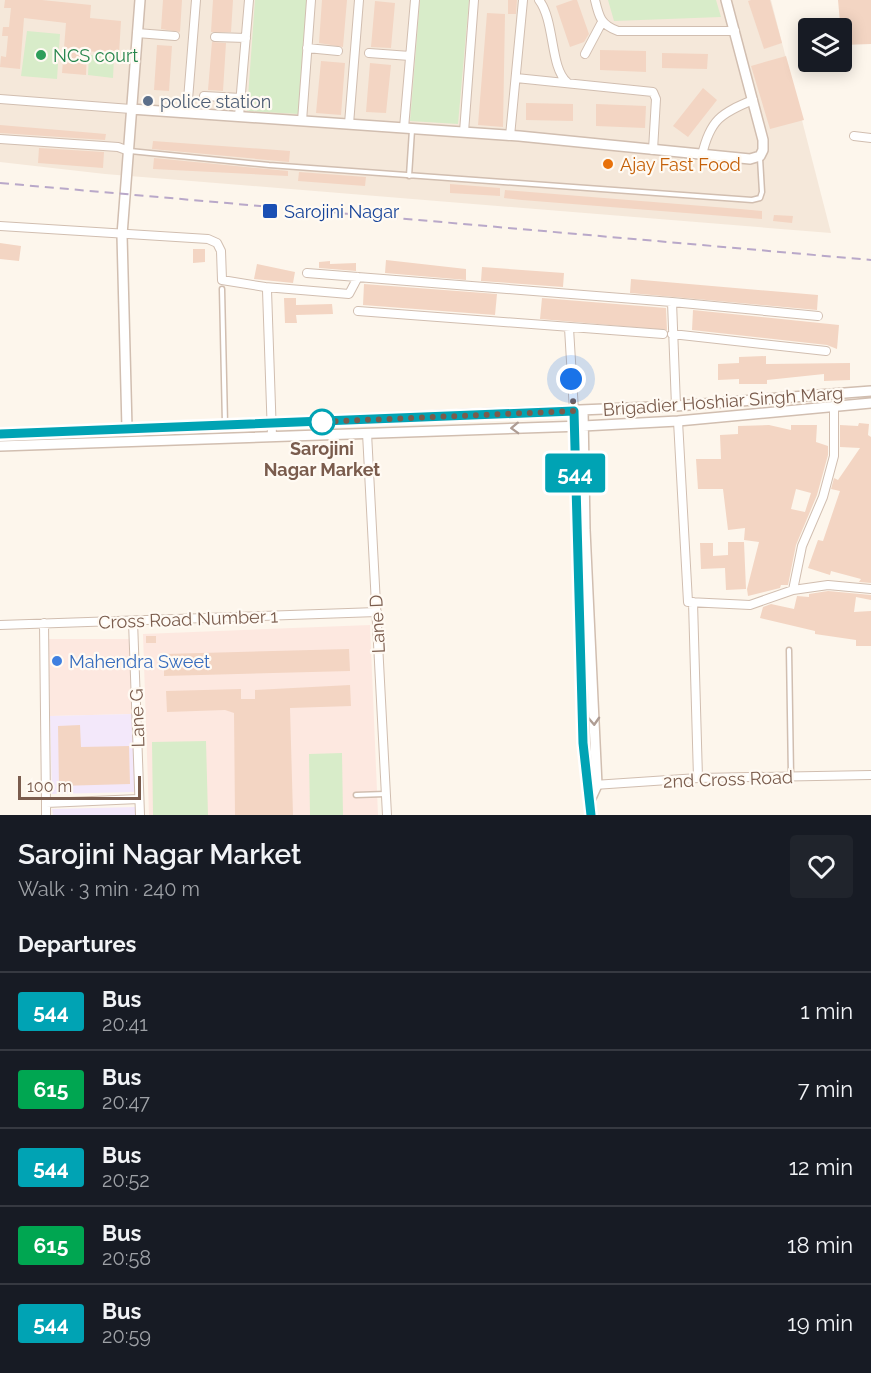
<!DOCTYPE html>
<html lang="en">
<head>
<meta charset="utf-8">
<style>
	body { margin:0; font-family:Raleway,sans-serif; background:#20242c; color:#f1f3f6; height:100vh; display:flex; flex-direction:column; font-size:22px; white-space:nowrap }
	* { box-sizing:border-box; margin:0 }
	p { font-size:20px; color:#9ea1a6 }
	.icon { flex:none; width:33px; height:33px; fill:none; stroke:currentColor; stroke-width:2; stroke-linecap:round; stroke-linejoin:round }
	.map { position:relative; height:815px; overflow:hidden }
	.side { display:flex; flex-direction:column; background:#171b24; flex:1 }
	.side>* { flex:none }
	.badge { padding:0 12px; border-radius:4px; font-size:21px; line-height:39px }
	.fabs { position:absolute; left:798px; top:18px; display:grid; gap:12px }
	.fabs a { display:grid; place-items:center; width:54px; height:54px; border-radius:6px; background:#171b24; box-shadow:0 3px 15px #0003; font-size:30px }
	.scale { position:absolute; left:18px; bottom:15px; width:123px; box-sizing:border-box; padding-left:6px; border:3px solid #7a5c4d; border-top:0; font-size:16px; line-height:21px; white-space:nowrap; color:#7a5c4d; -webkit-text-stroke:4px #fffaf3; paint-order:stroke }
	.you { position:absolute; width:30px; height:30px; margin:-15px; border:4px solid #fff; border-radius:50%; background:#1a73e8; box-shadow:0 0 0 9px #1a73e833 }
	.map>.badge { position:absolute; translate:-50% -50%; box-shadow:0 0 0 3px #fff }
	h2 { padding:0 18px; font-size:22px; line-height:54px }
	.round { display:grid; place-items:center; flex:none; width:63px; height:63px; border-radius:6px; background:#20242c }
	.summary { display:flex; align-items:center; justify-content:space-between; height:102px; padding:0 18px }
	h1 { font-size:28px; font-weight:600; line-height:45px }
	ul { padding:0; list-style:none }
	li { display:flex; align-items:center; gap:18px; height:78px; padding:0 18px; border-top:2px solid #363941 }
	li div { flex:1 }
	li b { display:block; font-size:22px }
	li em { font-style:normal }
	li .badge { min-width:66px; font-weight:700; text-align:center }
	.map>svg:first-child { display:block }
	.residential { fill:#f5e8da }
	.commercial { fill:#fde8e0 }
	.education { fill:#f3e8fa }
	.green { fill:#d8ecc9 }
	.building { fill:#f3d5c3; fill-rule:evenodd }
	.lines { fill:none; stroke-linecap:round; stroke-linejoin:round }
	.service-casing { stroke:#d1beb0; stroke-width:7 }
	.minor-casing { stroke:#d1beb0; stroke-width:10 }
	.tertiary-casing { stroke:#d1beb0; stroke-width:12 }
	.service { stroke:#fff; stroke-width:4 }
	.minor { stroke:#fff; stroke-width:8 }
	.tertiary { stroke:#fff; stroke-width:9 }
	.rail { stroke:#b9a8c9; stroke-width:2; stroke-dasharray:9 6; stroke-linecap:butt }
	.oneway { stroke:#af9d94 }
	.line-casing { stroke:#fff; stroke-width:14 }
	.line { stroke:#00a3b4; stroke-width:9 }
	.walk { stroke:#7a5c4d; stroke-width:6; stroke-dasharray:0 10.8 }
	.leisure-dot { fill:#2e9e5b; stroke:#fffaf3; stroke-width:2 }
	.service-dot { fill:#5c6f8a; stroke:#fffaf3; stroke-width:2 }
	.food-dot { fill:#e8710a; stroke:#fffaf3; stroke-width:2 }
	.transit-dot { fill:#1a4fb4; stroke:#fffaf3; stroke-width:2 }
	.stop-dot { fill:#fff; stroke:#00a3b4; stroke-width:3 }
	.shop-dot { fill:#3f7fe0; stroke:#fffaf3; stroke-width:2 }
	.labels { text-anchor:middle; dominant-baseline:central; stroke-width:4.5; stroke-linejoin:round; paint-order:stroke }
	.leisure-label { font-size:18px; fill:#27864d; stroke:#fffaf3; text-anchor:start }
	.service-label { font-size:18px; fill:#4e5e75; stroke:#fffaf3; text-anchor:start }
	.food-label { font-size:18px; fill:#c56008; stroke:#fffaf3; text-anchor:start }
	.transit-label { font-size:18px; fill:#164399; stroke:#fffaf3; text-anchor:start }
	.street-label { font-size:18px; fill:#7a5c4d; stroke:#fffaf3 }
	.stop-label { font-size:18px; font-weight:bold; fill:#7a5c4d; stroke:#fffaf3 }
	.shop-label { font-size:18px; fill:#366cbe; stroke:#fffaf3; text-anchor:start }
</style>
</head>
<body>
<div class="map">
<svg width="871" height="815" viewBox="0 0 871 815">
	<rect width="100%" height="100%" fill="#fdf6ec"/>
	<path class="residential" d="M0 0H771L831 233 105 174 0 162Z"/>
	<path class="commercial" d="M370 625 378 815H149L143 634Z
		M48 639H132L133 714 50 716Z"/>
	<path class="education" d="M133 714 135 792 52 794 50 716Z
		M136 807V815H53L52 809Z"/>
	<path class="green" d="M255 0H307L299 114 247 111Z
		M420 0H469L458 124 410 121Z
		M608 0H716L721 17 614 21Z
		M27 31 60 34 57 79 21 76Z
		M89 55 114 57 113 78 88 75Z
		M206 741 208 815H153L152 742Z
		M342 753 343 815H310L309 754Z"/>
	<path class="building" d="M5 0H42L91 5 90 18 121 21 119 54 87 51 86 75 62 73 66 23 24 18 20 69 0 67 1 56 6 57 8 36H2L3 27H9L11 8H4Z
		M163 0H182L180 32 161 29Z
		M213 0H233L231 32H211Z
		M322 0H347L343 47 319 43Z
		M508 0H517L516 14H508Z
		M573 0H577L589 34 584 42 570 47 556 6Z
		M751 0H770L782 43 764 49 748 1Z
		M838 0H871V44L842 45Z
		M375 1 395 3 391 48 371 47Z
		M487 13 505 14 503 127 478 125Z
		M212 42 226 43 223 91 208 90Z
		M157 45 172 46 169 91 154 90Z
		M600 50 646 51V72L600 70Z
		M662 53 708 54 707 69 662 68Z
		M786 56 804 120 770 129 751 66Z
		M321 61 345 63 341 115 316 113Z
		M370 63 391 65 386 113 366 112Z
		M703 88 717 100 688 137 673 126Z
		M526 103 573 104V121L526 120Z
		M596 104 646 106 645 128 596 126Z
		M0 125 106 134 105 140 0 133Z
		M153 141 290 151 289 162 152 149Z
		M39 148 104 152 103 168 38 163Z
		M154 158 288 171V176L153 169Z
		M299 172 366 177 365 186 298 181Z
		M450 184 500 188V196L450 193Z
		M505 190 740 209 762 211V219L522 200 504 198Z
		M774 215 793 216 792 223 773 221Z
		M0 243 21 246 19 261 0 259Z
		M193 249H205V262L193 263Z
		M386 260 466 269V280L385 273Z
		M330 261V264L356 263V271L319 268V262Z
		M257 264 295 272 293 283 254 279Z
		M482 267 564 273 563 287 481 281Z
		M631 279 818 295 817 310 630 293Z
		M364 284 497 294 495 315 363 305Z
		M284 298H296V305L332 304 333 314 296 315 297 323H285Z
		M542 298 666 308 667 330 540 319Z
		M693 310 839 325 837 349 827 345 692 330Z
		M766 356V364L850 363V380L824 381V374L767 380V384H739V379L718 380V364L739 363V357Z
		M859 423 869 424 868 435 871 437V583L859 582 861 579 831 571 830 575 808 568 818 540 823 541 840 491 831 489 834 478 838 480 860 448 840 447V425L858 426Z
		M769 425 791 430V425H817L816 442 828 446V455L817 495 796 545 788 585H781L780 588 748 596 747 589 759 542 744 540 745 528 728 530 723 489H698L696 459H721L720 435 738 434V426ZM796 489 811 493 805 512 791 509Z
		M728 542H744L746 589 726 590 725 568 701 569 700 543H713V556L728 555Z
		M828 591 871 595V600L856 597 854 612 871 611V646H856V640L815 634V631L760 618 763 607 771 604 794 609 797 596 809 597V594Z
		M146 636H156V643H146Z
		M349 649 350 671 164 676V654Z
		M350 685 351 706 290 708 293 815H235L234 713 225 710 167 712 166 691 241 689V699H255V690Z
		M80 725 81 747 129 746 130 784 59 786 58 726Z"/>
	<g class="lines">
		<g class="service-casing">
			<path id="service" d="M130 151 269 165 752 200 760 198 762 192 760 158
				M409 176 412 130
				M222 289 225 424
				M789 650 791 776
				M356 795 385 794"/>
		</g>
		<g class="minor-casing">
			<path id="minor" d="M539 0C555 21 550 68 567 82
				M595 0C599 17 601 25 618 31H735
				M137 33 175 36
				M215 37 246 38
				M307 48 338 51
				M369 53 410 56
				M585 54 602 22
				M516 78 653 92 656 99 653 150
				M204 96 241 98
				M0 99 131 109
				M187 112 196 0
				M239 116 249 0
				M302 121 311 0
				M349 124 359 0
				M404 128 415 0
				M464 132 474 0
				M510 136 523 0
				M854 136 871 138
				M0 139 118 147 129 151
				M702 155C710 120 721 113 753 100
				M0 226 208 239 217 243 221 251 222 280 265 287 267 290 272 436
				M307 273 672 302 676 406
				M265 287 349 294 358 277
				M672 302 818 316
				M358 311 663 334
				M569 328 574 411
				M672 334 826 351
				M678 421 688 602 750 605 793 590 828 585 871 589
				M367 433 387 815
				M793 590 802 546 823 497 834 456V406
				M693 602 698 778
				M133 621 140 815
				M44 623 46 803
				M0 625 377 612
				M594 785 698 778 871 775
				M46 815V803L139 799"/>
		</g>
		<g class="tertiary-casing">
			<path id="tertiary" d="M131 109 519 136 750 159 760 156 763 150V140L726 0
				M583 410 585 530 597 785 591 798
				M574 411 583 743 591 815
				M127 428 122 235 140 0
				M0 434 676 406 871 391
				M0 446 583 426 678 421 871 403"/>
		</g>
		<use href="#service" class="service"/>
		<use href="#minor" class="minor"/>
		<use href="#tertiary" class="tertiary"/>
		<path class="rail" d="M0 183 871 260"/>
	</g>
	<defs><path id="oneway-chevron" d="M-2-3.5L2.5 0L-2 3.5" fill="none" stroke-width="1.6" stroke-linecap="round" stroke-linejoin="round" transform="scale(1.5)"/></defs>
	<g class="oneway">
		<use href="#oneway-chevron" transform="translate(515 428) rotate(178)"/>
		<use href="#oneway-chevron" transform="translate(594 721) rotate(87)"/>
	</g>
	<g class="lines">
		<g class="line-casing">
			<path id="line" d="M0 434 574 411 583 743 591 815"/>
		</g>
		<use href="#line" class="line"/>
		<path class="walk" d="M322 422H318L574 411 571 379"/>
	</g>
	<circle class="leisure-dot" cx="41" cy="55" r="6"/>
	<circle class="service-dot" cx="148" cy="101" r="6"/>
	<circle class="food-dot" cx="608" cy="164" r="6"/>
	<rect class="transit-dot" x="262" y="203" width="16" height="16" rx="3"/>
	<circle class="stop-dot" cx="322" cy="422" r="12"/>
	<circle class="shop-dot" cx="57" cy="661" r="6"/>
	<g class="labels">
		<g class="leisure-label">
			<text x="53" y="55">NCS court</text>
		</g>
		<g class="service-label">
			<text x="160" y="101">police station</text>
		</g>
		<g class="food-label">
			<text x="620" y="164">Ajay Fast Food</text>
		</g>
		<g class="transit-label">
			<text x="284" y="211">Sarojini Nagar</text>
		</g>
		<g class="street-label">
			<text transform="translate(723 401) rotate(-4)">Brigadier Hoshiar Singh Marg</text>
			<text transform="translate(188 619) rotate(-2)">Cross Road Number 1</text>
			<text transform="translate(377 624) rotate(-93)">Lane D</text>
			<text transform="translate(137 718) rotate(-92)">Lane G</text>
			<text transform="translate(728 779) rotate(-2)">2nd Cross Road</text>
		</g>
		<g class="stop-label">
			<text x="322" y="448">Sarojini<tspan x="322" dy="21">Nagar Market</tspan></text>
		</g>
		<g class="shop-label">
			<text x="69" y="661">Mahendra Sweet</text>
		</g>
	</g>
</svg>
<div class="fabs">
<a><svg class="icon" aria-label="layers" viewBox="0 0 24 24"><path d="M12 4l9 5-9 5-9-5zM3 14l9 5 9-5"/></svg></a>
</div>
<div class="scale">100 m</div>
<div class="you" style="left:571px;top:379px"></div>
<b class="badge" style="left:575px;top:473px;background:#00a3b4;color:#fff">544</b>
</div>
<section class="side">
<div class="summary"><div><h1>Sarojini Nagar Market</h1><p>Walk · 3 min · 240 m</p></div><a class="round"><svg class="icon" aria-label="heart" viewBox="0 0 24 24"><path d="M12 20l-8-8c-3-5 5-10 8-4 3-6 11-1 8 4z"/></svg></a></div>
<h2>Departures</h2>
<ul>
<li><span class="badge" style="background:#00a3b4;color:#fff">544</span><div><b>Bus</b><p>20:41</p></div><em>1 min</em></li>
<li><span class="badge" style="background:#00a651;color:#fff">615</span><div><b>Bus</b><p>20:47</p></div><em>7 min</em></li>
<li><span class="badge" style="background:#00a3b4;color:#fff">544</span><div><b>Bus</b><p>20:52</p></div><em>12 min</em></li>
<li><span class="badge" style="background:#00a651;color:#fff">615</span><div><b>Bus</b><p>20:58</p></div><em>18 min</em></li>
<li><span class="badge" style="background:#00a3b4;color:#fff">544</span><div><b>Bus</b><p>20:59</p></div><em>19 min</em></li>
</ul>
</section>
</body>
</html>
